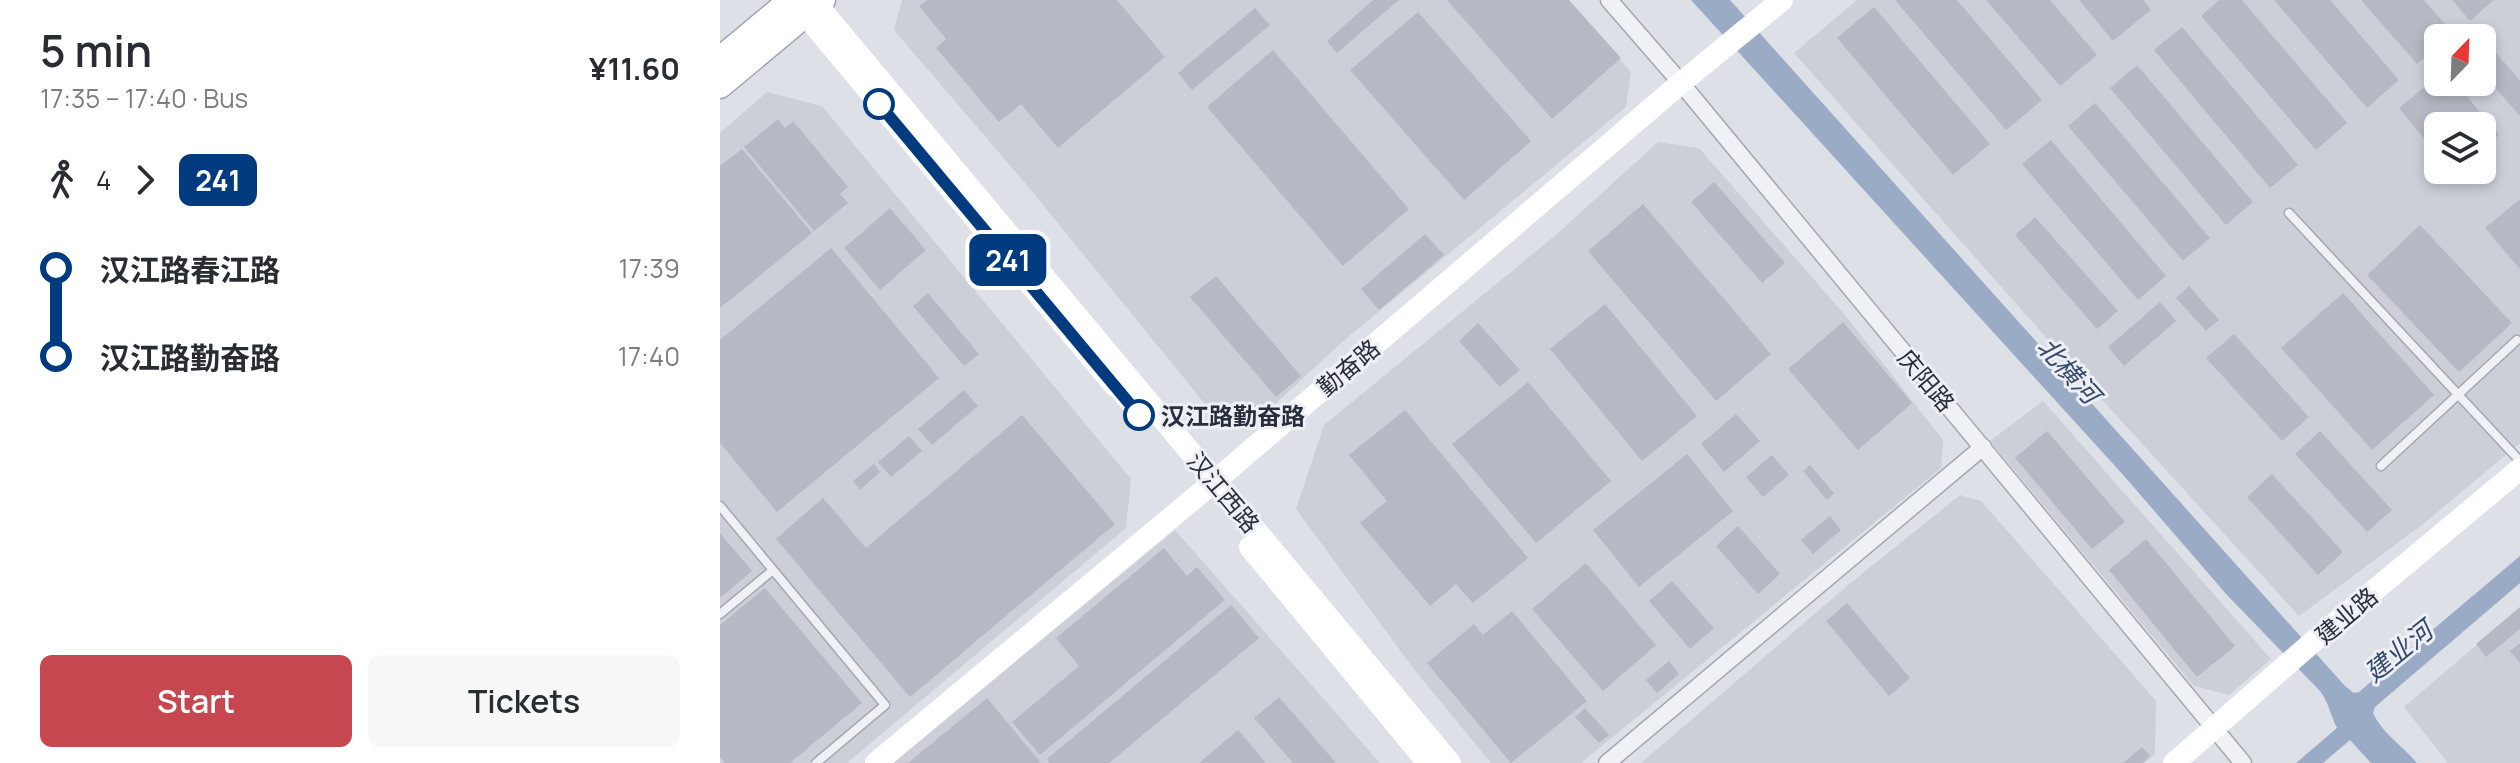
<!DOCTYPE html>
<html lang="en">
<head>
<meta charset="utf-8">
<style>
	body { margin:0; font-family:Manrope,"Noto Sans SC",sans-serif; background:#f7f7f7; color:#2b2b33; height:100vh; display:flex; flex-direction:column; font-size:30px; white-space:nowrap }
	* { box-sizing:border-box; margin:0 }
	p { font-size:26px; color:#7c7c81 }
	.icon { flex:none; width:44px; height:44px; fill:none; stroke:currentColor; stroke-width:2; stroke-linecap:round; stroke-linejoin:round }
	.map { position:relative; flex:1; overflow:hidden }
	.panel { display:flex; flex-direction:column; background:#fff; width:720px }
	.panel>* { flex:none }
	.badge { padding:0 16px; border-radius:12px; font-size:28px; line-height:52px }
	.needle { width:52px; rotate:23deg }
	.controls { position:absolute; left:1704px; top:24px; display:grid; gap:16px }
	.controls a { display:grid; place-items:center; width:72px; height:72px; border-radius:12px; background:#fff; box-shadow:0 4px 12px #0003; font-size:40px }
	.map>.badge { position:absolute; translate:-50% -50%; box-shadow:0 0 0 4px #fff }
	.legs { display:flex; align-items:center; gap:12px; height:88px; padding:0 40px; font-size:26px }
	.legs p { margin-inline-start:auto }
	.overview { display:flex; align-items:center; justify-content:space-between; height:136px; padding:0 40px }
	h1 { font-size:44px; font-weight:600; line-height:60px }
	.action { display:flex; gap:16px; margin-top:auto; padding:16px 40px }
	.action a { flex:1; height:92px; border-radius:12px; background:#c74750; color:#fff; font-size:32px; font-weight:600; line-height:92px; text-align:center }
	.action a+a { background:#f7f7f7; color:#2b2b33 }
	ul { padding:0 40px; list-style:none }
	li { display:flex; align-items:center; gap:28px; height:88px; font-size:30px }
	li i { display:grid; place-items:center; width:12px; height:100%; margin:0 10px; background:currentColor }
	li i::after { content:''; width:20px; height:20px; margin:-10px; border:6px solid; border-radius:50%; background:#fff }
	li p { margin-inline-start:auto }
	li:first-child i { background:linear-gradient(#0000 50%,currentColor 0) }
	li:last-child i { background:linear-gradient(currentColor 50%,#0000 0) }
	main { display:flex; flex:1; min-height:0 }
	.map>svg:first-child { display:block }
	.built { fill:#cccfd8; fill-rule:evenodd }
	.water { fill:#9aabc5 }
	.building { fill:#b5b9c3 }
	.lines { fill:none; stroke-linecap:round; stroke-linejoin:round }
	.lane-casing { stroke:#a3a7b0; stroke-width:11 }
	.street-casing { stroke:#a3a7b0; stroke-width:19 }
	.primary-casing { stroke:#9da4b2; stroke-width:27 }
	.lane { stroke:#f0f1f5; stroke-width:8 }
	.street { stroke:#f0f1f5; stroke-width:16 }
	.secondary { stroke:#fff; stroke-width:22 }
	.primary { stroke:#fff; stroke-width:24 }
	.line-1-casing { stroke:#fff; stroke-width:18 }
	.line-1 { stroke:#003b80; stroke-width:12 }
	.stop-1-dot { fill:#fff; stroke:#003b80; stroke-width:4 }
	.labels { text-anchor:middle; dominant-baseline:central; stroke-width:6; stroke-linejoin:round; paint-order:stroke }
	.street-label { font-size:24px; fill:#282e3c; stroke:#edeff4 }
	.stop-label { font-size:24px; font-weight:bold; fill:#282e3c; stroke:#edeff4; text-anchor:start }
	.water-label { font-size:26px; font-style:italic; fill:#34496e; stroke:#edeff4 }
</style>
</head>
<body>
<main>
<section class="panel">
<div class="overview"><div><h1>5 min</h1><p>17:35 – 17:40 · Bus</p></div><b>¥11.60</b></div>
<div class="legs"><svg class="icon" aria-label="walk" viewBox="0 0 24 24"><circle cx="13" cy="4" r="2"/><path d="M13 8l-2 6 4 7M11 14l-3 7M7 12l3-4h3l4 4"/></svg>4<svg class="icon" aria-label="forward" viewBox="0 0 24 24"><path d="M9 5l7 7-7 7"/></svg><b class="badge" style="background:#003b80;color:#fff">241</b></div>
<ul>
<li><i style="color:#003b80"></i><b>汉江路春江路</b><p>17:39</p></li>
<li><i style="color:#003b80"></i><b>汉江路勤奋路</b><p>17:40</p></li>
</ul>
<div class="action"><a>Start</a><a>Tickets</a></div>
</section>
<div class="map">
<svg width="1800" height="763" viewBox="0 0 1800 763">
	<rect width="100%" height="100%" fill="#dde0e6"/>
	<path class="built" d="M182 0H848L911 72 906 107 621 343 527 430 503 426 306 184 174 30Z
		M1137 0H1800V443L1702 525 1579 616 1355 370 1074 53ZM1718 38H1762V82H1718ZM1718 126H1762V170H1718Z
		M47 92 102 106 411 479 406 528 127 763H0V133Z
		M938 142 979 148 1125 315 1223 440 1221 468 861 763H771L693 668 576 509 604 425 837 234Z
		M1323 401 1551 659 1509 695 1474 686 1270 441Z
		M1240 495 1261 501 1436 701 1435 754 1424 763H921L1127 586Z
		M455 530 660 763H173Z
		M1800 608V763H1728L1684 707Z"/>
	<path class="water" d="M971 0H1010L1625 686 1634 693 1639 692 1800 556V583L1655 707 1653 713C1662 733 1683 746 1697 763H1651L1630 740 1603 763H1576L1617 728C1610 714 1609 703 1600 691L1507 595 1405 477Z"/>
	<path class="building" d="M207 0H397L445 57 338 148 301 104 279 122 216 48 226 39 199 6Z
		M653 0H679L617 53 607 41Z
		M727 0H849L901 58 832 119Z
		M1175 0H1237L1322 100 1286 130Z
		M1266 0H1330L1377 55 1340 86Z
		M1359 0H1423L1431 10 1393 41Z
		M1499 0H1522L1627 123 1596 150 1481 16Z
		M1554 0H1610L1679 80 1647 108Z
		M1641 0H1704L1733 33 1727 38H1718V45L1697 64Z
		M1732 0H1774L1750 21Z
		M1154 7 1270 144 1233 175 1117 38Z
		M535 8 550 25 472 90 458 73Z
		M698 12 811 141 744 200 630 70Z
		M1462 27 1578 165 1550 188 1434 50Z
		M1765 40 1800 81V116L1762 73V42Z
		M553 50 689 209 623 266 487 107Z
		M1417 65 1533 202 1506 225 1390 88Z
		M1718 76V82H1735L1779 135 1762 149V126H1718V155L1679 108Z
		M1375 103 1490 238 1463 261 1348 126Z
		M58 119 65 128 73 121 128 187 120 194 128 203 94 231 24 147Z
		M1331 140 1446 276 1418 300 1302 164Z
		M22 149 92 233 0 308V166Z
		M994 182 1065 263 1042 283 971 202Z
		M1800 199V269L1765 228Z
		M923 204 1051 354 996 401 868 251Z
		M170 208 206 250 160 290 124 248Z
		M1315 217 1398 311 1377 329 1295 235Z
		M1700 225 1792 323 1739 372 1647 275Z
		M705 234 724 255 659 310 641 289Z
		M111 248 219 378 57 512 0 443V340Z
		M496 276 581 376 556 397 470 297Z
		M1469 286 1499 320 1486 331 1456 298Z
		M208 293 259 354 244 366 193 306Z
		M1623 293 1714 395 1652 450 1561 348Z
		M1440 302 1456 321 1404 366 1388 347Z
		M885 304 977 416 922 461 830 349Z
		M1123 322 1192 403 1138 450 1068 369Z
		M758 323 800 370 780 387 739 341Z
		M1514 334 1589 417 1562 441 1486 358Z
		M808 382 891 481 816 543 732 444Z
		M244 390 258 406 212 445 198 429Z
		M685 410 808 558 753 603 736 584 710 606 640 523 667 501 629 455Z
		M1016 414 1040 441 1004 472 981 444Z
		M302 415 395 524 190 697 56 539 103 498 146 548Z
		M1327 431 1405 522 1372 549 1295 458Z
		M1600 431 1672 510 1647 532 1575 454Z
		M189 436 202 451 171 477 158 462Z
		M967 454 1013 511 919 587 873 530Z
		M1052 455 1069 475 1043 497 1026 477Z
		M154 464 160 472 140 490 133 481Z
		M1090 465 1114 493 1107 500 1083 471Z
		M1552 474 1623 552 1598 575 1527 497Z
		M1110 516 1121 530 1093 554 1081 540Z
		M1018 526 1060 574 1038 594 996 546Z
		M0 533 32 571 0 598Z
		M1426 539 1515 646 1477 677 1389 570Z
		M444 548 467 576 477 567 505 600 320 755 292 722 359 666 336 638Z
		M866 563 936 645 883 691 812 609Z
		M952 581 994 628 970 649 929 601Z
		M45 588 142 703 70 763H5L0 757V625Z
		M1127 603 1190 678 1169 696 1106 621Z
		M511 605 539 638 389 763H330L327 759Z
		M1800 607V629L1766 657 1756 644Z
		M792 611 867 701 791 763 707 663 754 624 763 635Z
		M1800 643V663L1790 651Z
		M949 661 959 674 937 693 926 680Z
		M559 697 616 763H573L534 718Z
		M267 698 321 763H188Z
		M865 708 889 735 879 743 855 717Z
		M518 730 546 763H479Z
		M1422 747 1430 756 1422 763H1403Z"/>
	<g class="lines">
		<g class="lane-casing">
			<path id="lane" d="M1569 213 1800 461
				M1661 466 1797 340
				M0 506 165 705 96 763
				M0 614 53 570"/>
		</g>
		<g class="street-casing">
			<path id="street" d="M889 0 961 83 1523 763
				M887 763 1263 447"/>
		</g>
		<g class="primary-casing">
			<path id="primary" d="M0 59 71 0
				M0 86 103 0"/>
		</g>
		<use href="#lane" class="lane"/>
		<use href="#street" class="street"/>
		<path class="secondary" d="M93 0 730 763
			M74 1 395 386
			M530 547 708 763
			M156 763 495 481 961 83 1062 0
			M1454 763 1602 634 1800 469"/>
		<use href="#primary" class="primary"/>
	</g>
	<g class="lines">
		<g class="line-1-casing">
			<path id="line-1" d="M159 104 419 415"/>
		</g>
		<use href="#line-1" class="line-1"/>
	</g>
	<g class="stop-1-dot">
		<circle cx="159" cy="104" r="14"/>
		<circle cx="419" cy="415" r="14"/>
	</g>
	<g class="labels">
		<g class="street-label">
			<text transform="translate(628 367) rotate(-40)">勤奋路</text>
			<text transform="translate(1207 380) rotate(50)">庆阳路</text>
			<text transform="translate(504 492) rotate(50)">汉江西路</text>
			<text transform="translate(1626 615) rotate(-40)">建业路</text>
		</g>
		<g class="stop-label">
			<text x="441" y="415">汉江路勤奋路</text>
		</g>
		<g class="water-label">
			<text transform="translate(1349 370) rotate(48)">北横河</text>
			<text transform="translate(1678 651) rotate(-39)">建业河</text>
		</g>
	</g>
</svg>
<div class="controls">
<a><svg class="needle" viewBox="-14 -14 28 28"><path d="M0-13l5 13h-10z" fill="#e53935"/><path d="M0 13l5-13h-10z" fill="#7c7c81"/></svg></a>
<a><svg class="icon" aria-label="layers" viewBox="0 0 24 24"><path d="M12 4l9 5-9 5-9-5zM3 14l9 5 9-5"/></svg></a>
</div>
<b class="badge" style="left:288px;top:260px;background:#003b80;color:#fff">241</b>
</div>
</main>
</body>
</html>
